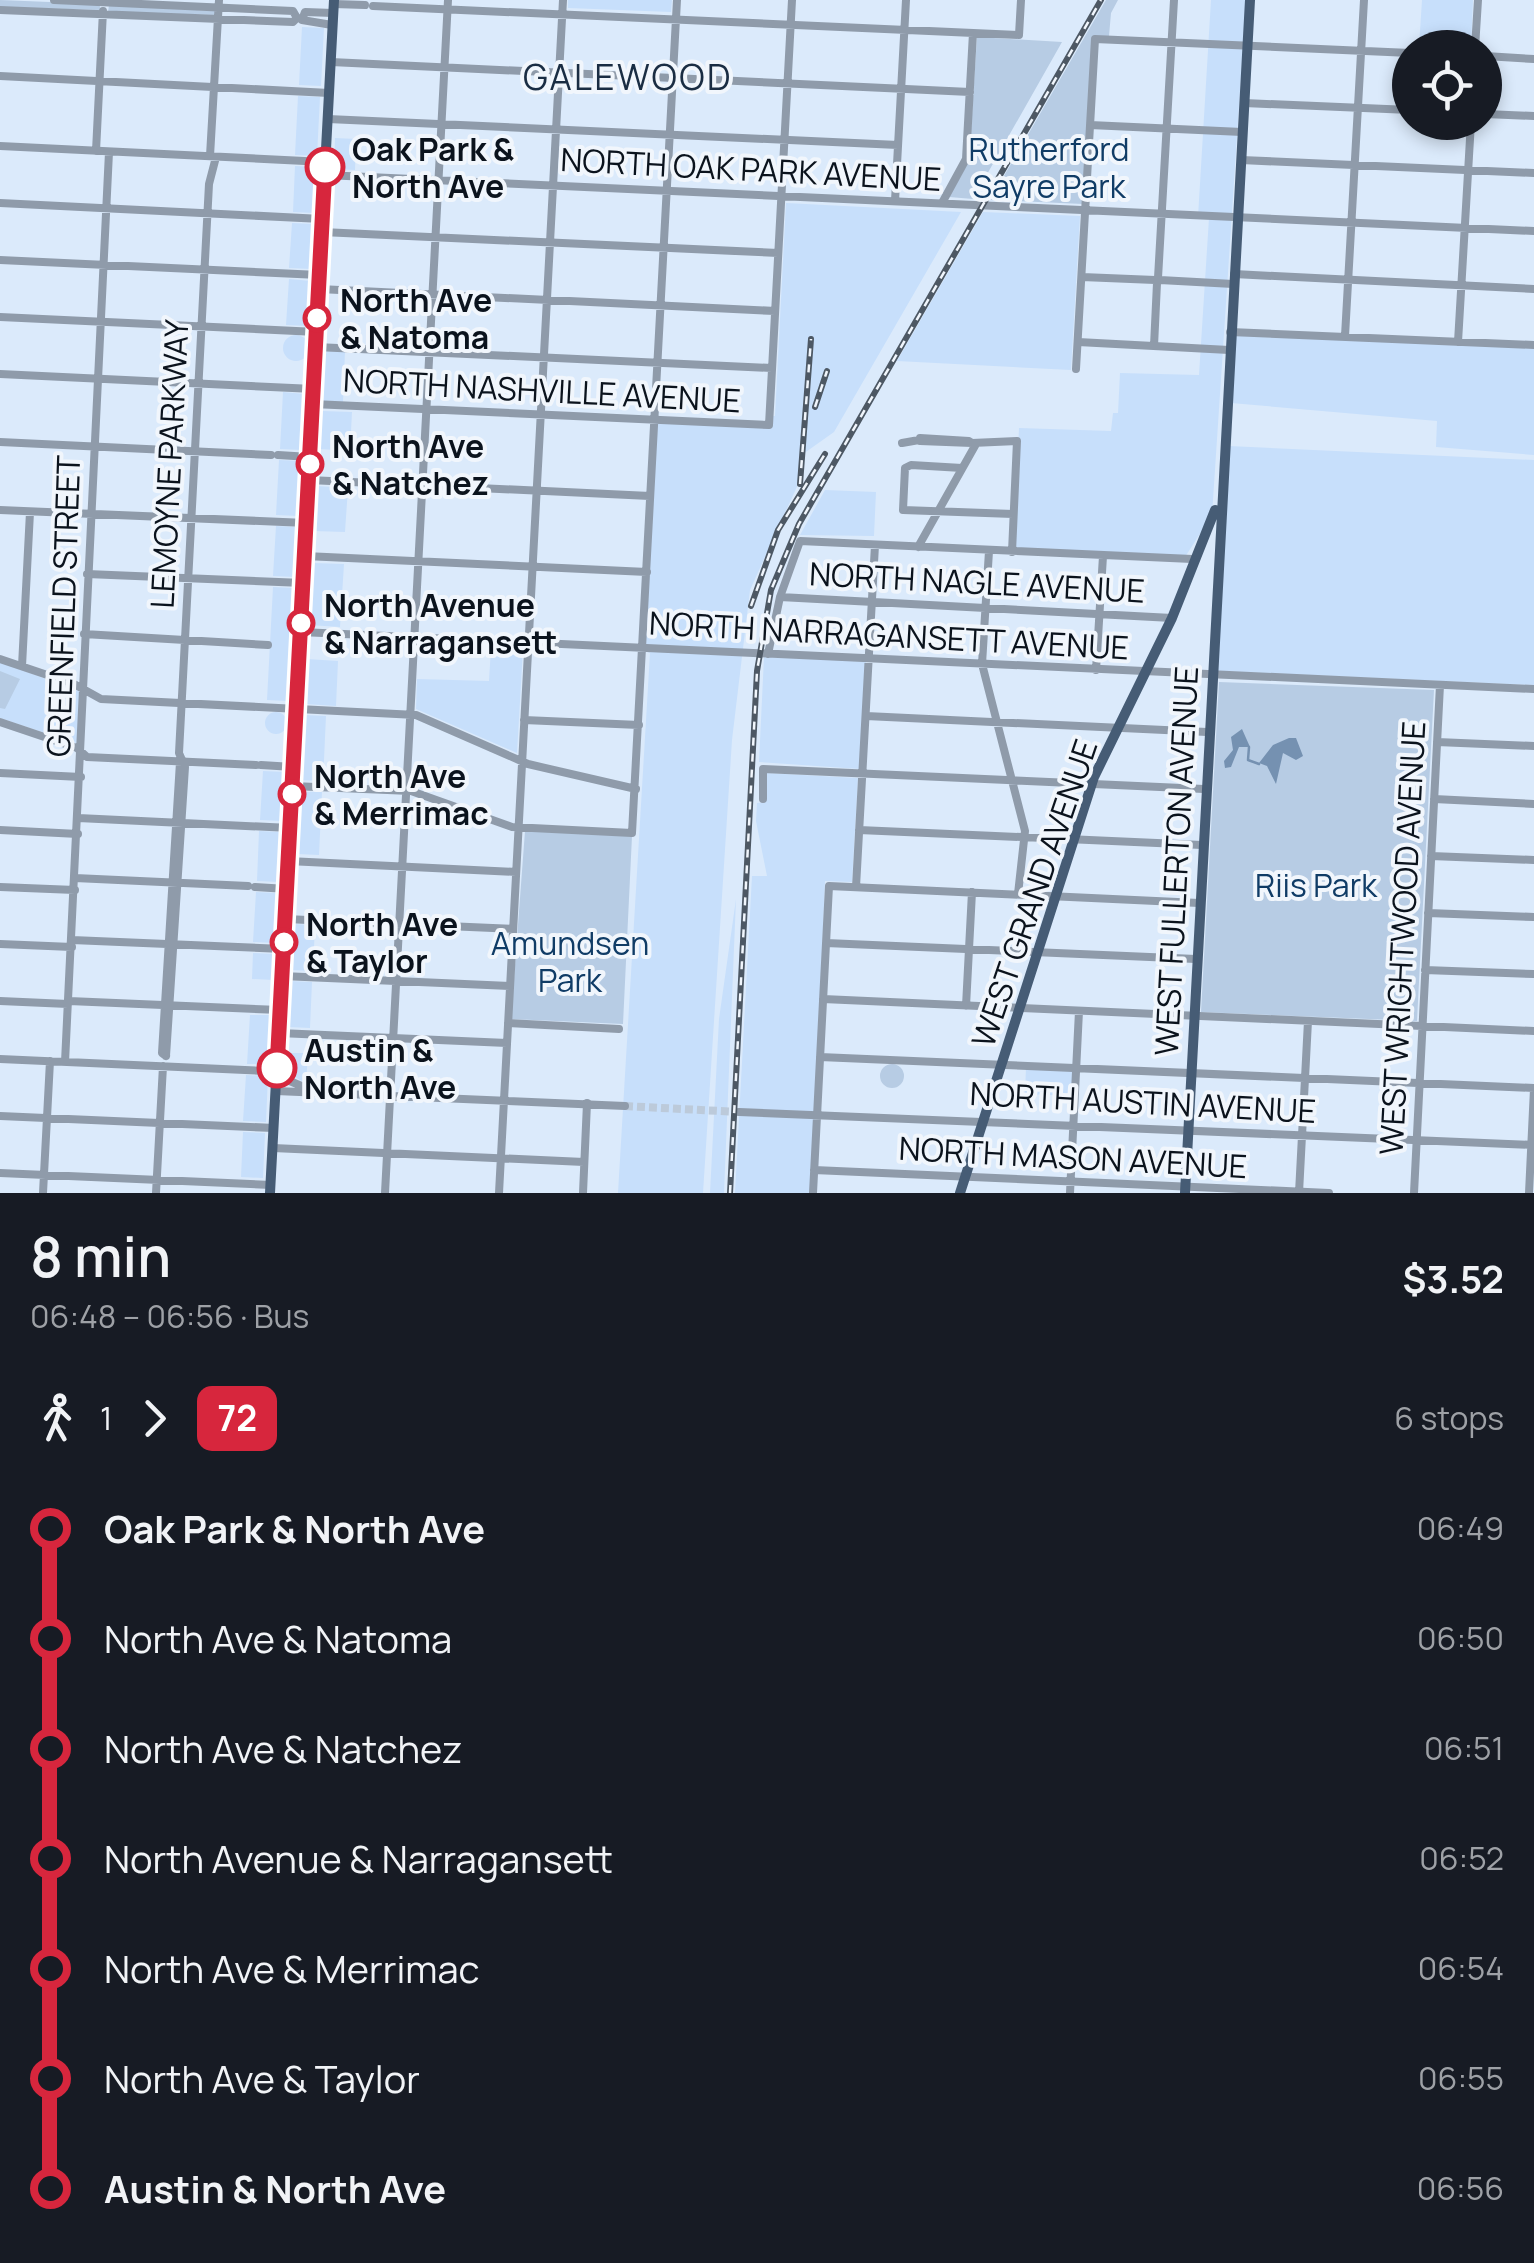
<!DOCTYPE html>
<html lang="en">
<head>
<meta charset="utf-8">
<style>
	body { margin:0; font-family:Manrope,sans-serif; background:#242831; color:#f1f3f6; height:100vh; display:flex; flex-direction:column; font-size:38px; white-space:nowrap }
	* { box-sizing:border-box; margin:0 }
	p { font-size:32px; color:#9ea1a6 }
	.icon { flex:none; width:55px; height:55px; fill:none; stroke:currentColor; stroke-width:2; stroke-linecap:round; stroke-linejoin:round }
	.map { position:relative; height:1193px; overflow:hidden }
	.sheet { display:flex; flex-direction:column; background:#171b24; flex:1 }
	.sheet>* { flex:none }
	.badge { padding:0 20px; border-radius:15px; font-size:35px; line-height:65px }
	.fabs { position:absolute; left:1392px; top:30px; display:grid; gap:20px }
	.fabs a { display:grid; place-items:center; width:110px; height:110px; border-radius:50%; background:#171b24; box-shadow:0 5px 15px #0003; font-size:50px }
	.map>.badge { position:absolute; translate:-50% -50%; box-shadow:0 0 0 5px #fff }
	.legs { display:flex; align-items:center; gap:15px; height:110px; padding:0 30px; font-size:32px }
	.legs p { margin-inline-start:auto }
	.head { display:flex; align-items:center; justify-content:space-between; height:170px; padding:0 30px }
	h1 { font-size:55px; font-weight:600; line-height:75px }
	ul { padding:0 30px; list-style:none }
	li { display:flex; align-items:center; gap:35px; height:110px; font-size:38px }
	li i { display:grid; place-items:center; width:15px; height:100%; margin:0 12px; background:currentColor }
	li i::after { content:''; width:25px; height:25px; margin:-12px; border:8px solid; border-radius:50%; background:#171b24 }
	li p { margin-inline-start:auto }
	li:first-child i { background:linear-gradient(#0000 50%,currentColor 0) }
	li:last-child i { background:linear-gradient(currentColor 50%,#0000 0) }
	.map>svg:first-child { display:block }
	.built { fill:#c7dffb }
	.green { fill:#b7cce4 }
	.water { fill:#7591b1 }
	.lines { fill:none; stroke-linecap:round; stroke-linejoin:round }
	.stream { stroke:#7591b1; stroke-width:2.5 }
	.minor-tunnel { stroke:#bccada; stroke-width:8; stroke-dasharray:8 4; stroke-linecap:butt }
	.minor { stroke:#8f9baa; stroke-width:8 }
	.major { stroke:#465c75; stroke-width:10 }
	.rail-casing { stroke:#4d5864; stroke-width:6 }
	.rail { stroke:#f1f6fc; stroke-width:2.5; stroke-dasharray:8; stroke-linecap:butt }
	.line-1-casing { stroke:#fff; stroke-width:22 }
	.line-1 { stroke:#d7263d; stroke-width:15 }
	.stop-1-dot { fill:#fff; stroke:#d7263d; stroke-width:5 }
	.labels { text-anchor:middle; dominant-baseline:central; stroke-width:8; stroke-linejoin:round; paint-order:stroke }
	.stop-label { font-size:32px; font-weight:bold; fill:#0b131d; stroke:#f1f6fc; text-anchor:start }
	.park-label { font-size:32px; fill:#103c66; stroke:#f1f6fc }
	.street-label { font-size:32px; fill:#0b131d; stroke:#f1f6fc }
	.neighbourhood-label { font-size:35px; letter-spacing:2.5px; fill:#1a2d43; stroke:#f1f6fc }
</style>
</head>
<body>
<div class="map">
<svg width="1534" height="1193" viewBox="0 0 1534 1193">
	<rect width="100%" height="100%" fill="#dbeafb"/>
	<path class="built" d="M568 0H672L671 12 568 8Z
		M1211 0H1246L1212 515 1185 557 1014 549 1019 428 1111 431 1113 413H1118L1120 373 1199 375 1209 218 1198 217Z
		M1422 0H1473L1471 47H1419Z
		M302 27 324 28 321 86 299 85Z
		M298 96 320 97 317 156 295 155Z
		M335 138 356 139 355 170 334 169Z
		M295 166 317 167 314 213 293 212Z
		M786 203 961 212 834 432 803 454 800 480 750 590 732 740 703 1193H618L650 653 645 651 656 418 767 423 768 416H775Z
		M983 212 1080 216 1071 370 897 361Z
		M292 223 314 224 311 269 289 268Z
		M289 279 311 281 308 326 286 325Z
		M1235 335 1534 347V455L1436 447 1437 421 1231 403Z
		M283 348a13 13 0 1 1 26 0a13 13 0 1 1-26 0Z
		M324 350 345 351 343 402 322 401Z
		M283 392 305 394 302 450 280 449Z
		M322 411 352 412 350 451 319 449Z
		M1229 446 1534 460V685L1218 671Z
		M279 460 301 461 298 516 276 515Z
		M317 486 348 488 345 532 314 531Z
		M825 490 876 492 874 536 800 535Z
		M276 526 298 527 295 577 273 576Z
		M313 563 344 564 340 627 309 625Z
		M273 587 294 588 288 701 267 700Z
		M491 648 523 649 517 753 416 709 417 679 489 681Z
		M764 657 866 661 860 769 759 762Z
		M307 659 338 661 336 706 305 704Z
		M0 662 81 692 78 744 0 718Z
		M265 723a11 11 0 1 1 22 0a11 11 0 1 1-22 0Z
		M304 715 326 716 323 781 301 780Z
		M263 771 285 772 282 821 260 820Z
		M766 773 858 778 852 882 825 881 812 1193H735L752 876H767L756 821 757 803 765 802Z
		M301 792H322L319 855 297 854Z
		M259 831 281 832 279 882 257 881Z
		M256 892 278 893 275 943 253 942Z
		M736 899 724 1193H710L719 1019Z
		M293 924 315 925 313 971 291 970Z
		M253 953 275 954 273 980 252 979Z
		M290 981 312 982 310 1028 288 1027Z
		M250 1015H271L269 1064H247Z
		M286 1053H308L306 1084 285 1070Z
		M1026 1067 1075 1070 1074 1096 1025 1094Z
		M246 1075 268 1076 266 1122 243 1121Z
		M243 1132 265 1133 263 1178 241 1177Z"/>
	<path class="green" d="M0 0 99 4 101 10 0 7Z
		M1106 0H1118L1111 13 1109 36H1094L1083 204 990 200Z
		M109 5 215 11V15L108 12Z
		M977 37 1062 42 973 199 949 197 969 161Z
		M0 671 20 679 5 709 0 708Z
		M1219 682 1434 690 1417 1021 1201 1012Z
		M525 831 632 836 623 1024 511 1019Z
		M880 1076a12 12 0 1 1 24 0a12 12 0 1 1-24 0Z"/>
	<path class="water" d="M1242 729 1250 747H1239L1231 767 1225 768 1224 761 1233 750 1231 737Z
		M1289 738H1296L1303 756 1296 760 1283 753 1276 784 1267 766 1259 763 1273 745Z"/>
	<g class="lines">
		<path class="stream" d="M1249 747 1248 760 1259 764"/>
		<path class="minor-tunnel" d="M625 1106 739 1112"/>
		<path class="minor" d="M54 0 293 11 297 18
			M334 4 365 5
			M373 6 1019 35 1021 0
			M0 10 293 22 297 18
			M332 25 302 20 305 12 333 13
			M1475 48 1478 0
			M1485 56 1534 59
			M331 62 970 92
			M0 76 329 93
			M1244 103 1410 110
			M1485 114 1534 116
			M328 119 898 145
			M1090 125 1242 132
			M0 146 325 162
			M96 151 103 11
			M210 156 219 0
			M1241 160 1534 173
			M325 175 1534 231
			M895 201 906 0
			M0 203 322 219
			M942 203 966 159 973 33
			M322 232 778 253
			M0 260 319 275
			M1234 274 1534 289
			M1082 277 1155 280
			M1158 278 1174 0
			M1160 280 1233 284
			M319 289 775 311
			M0 317 317 332
			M1230 332 1534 345
			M1345 336 1364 0
			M1078 342 1229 350
			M1458 342 1471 122
			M1154 346 1157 283
			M316 347 772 368
			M1076 369 1095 39 1410 53
			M0 374 314 389
			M313 404 769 425 792 0
			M920 438 969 441 972 443 920 441Z
			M0 442 271 455
			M902 443 919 440
			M972 443 1017 441 1012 552
			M278 455 310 457
			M962 468 911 465 905 468 903 510 1013 514
			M309 480 650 496
			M0 510 306 523
			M918 547 976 444
			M989 551 982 664 1025 831 1018 894
			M305 556 647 572
			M87 574 303 583
			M780 597 1172 618
			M301 632 1534 689
			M84 634 268 645
			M768 654 780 597 800 541 1192 559
			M0 659 74 684 101 699 416 715 528 764 636 789
			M22 666 30 512
			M1096 670 1103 556
			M866 716 1207 732
			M524 720 639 725
			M0 722 77 748 87 757 256 765
			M1437 742 1534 746
			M261 765 293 767
			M0 773 81 777
			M292 786 411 791 512 827 632 833 677 0
			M763 799V769L1204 789
			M1434 799 1534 804
			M78 818 290 828
			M0 830 78 834
			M859 830 1202 845
			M1431 856 1534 860
			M288 861 516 872
			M75 878 248 886
			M0 887 75 890
			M255 887 287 889
			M856 887 875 545
			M1428 913 1534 917
			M285 919 513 929
			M72 940 283 949
			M826 943 1196 959
			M0 944 72 947
			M1425 970 1534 974
			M282 976 510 986
			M823 999 1534 1031
			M0 1001 68 1004
			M69 1001 280 1010
			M966 1006 972 892
			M508 1023 619 1029
			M279 1033 507 1043
			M166 1056 185 767 179 753 209 184 216 157
			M166 1056 162 1053 180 762
			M820 1057 1534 1088
			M0 1059 266 1071 311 1090
			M65 1062 109 152
			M276 1091 625 1106
			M739 1112 1534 1145
			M0 1116 274 1128
			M273 1148 584 1162
			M814 1170 1329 1193
			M0 1173 271 1185
			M43 1193 50 1061
			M156 1193 163 1066
			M385 1193 448 0
			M499 1193 563 0
			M583 1193 587 1103
			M813 1193 829 886 1199 903
			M1070 1193 1079 1011
			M1299 1193 1308 1021
			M1414 1193 1440 685
			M1529 1193 1534 1089"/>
		<path class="major" d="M270 1193 334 0
			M960 1193 1094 777 1172 618 1215 510
			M1185 1193 1250 0"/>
		<g class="rail-casing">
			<path id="rail" d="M815 407 827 371
				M800 484 811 339
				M751 606 778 530 825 454
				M730 1193 757 671 771 590 799 524 1101 0"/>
		</g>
		<use href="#rail" class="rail"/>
	</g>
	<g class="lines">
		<g class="line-1-casing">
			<path id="line-1" d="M277 1068 325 167"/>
		</g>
		<use href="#line-1" class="line-1"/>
	</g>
	<g class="stop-1-dot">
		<circle cx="325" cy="167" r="18"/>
		<circle cx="317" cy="318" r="12"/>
		<circle cx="310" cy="464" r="12"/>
		<circle cx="301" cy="623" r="12"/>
		<circle cx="292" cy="794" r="12"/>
		<circle cx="284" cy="942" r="12"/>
		<circle cx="277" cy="1068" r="18"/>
	</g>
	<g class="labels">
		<g class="stop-label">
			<text x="352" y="149">Oak Park &amp;<tspan x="352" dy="37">North Ave</tspan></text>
			<text x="340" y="300">North Ave<tspan x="340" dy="37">&amp; Natoma</tspan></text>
			<text x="332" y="446">North Ave<tspan x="332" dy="37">&amp; Natchez</tspan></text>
			<text x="324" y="605">North Avenue<tspan x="324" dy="37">&amp; Narragansett</tspan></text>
			<text x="314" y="776">North Ave<tspan x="314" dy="37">&amp; Merrimac</tspan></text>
			<text x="306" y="924">North Ave<tspan x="306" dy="37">&amp; Taylor</tspan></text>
			<text x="304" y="1050">Austin &amp;<tspan x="304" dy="37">North Ave</tspan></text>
		</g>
		<g class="park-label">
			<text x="1049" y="149">Rutherford<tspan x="1049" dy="37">Sayre Park</tspan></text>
			<text x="1316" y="885">Riis Park</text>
			<text x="570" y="943">Amundsen<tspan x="570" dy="37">Park</tspan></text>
		</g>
		<g class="street-label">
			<text transform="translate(751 169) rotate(3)">NORTH OAK PARK AVENUE</text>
			<text transform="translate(542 390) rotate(3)">NORTH NASHVILLE AVENUE</text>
			<text transform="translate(169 464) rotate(-87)">LEMOYNE PARKWAY</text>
			<text transform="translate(977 582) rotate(3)">NORTH NAGLE AVENUE</text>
			<text transform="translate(63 606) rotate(-88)">GREENFIELD STREET</text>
			<text transform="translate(889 635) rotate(3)">NORTH NARRAGANSETT AVENUE</text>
			<text transform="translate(1176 861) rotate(-87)">WEST FULLERTON AVENUE</text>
			<text transform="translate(1034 893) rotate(-71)">WEST GRAND AVENUE</text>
			<text transform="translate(1402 938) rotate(-87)">WEST WRIGHTWOOD AVENUE</text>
			<text transform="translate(1143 1102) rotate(3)">NORTH AUSTIN AVENUE</text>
			<text transform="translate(1073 1157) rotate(3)">NORTH MASON AVENUE</text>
		</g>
		<g class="neighbourhood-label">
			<text x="628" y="77">GALEWOOD</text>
		</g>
	</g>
</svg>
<div class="fabs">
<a><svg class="icon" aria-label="locate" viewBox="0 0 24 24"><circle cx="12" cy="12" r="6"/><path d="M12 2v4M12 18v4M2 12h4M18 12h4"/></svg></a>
</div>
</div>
<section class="sheet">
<div class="head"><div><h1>8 min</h1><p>06:48 – 06:56 · Bus</p></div><b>$3.52</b></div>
<div class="legs"><svg class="icon" aria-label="walk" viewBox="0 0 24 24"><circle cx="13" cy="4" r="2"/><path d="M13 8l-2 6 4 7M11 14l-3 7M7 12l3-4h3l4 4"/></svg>1<svg class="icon" aria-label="forward" viewBox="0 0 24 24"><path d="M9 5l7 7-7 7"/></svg><b class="badge" style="background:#d7263d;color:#fff">72</b><p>6 stops</p></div>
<ul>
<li><i style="color:#d7263d"></i><b>Oak Park &amp; North Ave</b><p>06:49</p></li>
<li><i style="color:#d7263d"></i><span>North Ave &amp; Natoma</span><p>06:50</p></li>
<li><i style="color:#d7263d"></i><span>North Ave &amp; Natchez</span><p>06:51</p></li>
<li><i style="color:#d7263d"></i><span>North Avenue &amp; Narragansett</span><p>06:52</p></li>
<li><i style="color:#d7263d"></i><span>North Ave &amp; Merrimac</span><p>06:54</p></li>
<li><i style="color:#d7263d"></i><span>North Ave &amp; Taylor</span><p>06:55</p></li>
<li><i style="color:#d7263d"></i><b>Austin &amp; North Ave</b><p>06:56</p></li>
</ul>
</section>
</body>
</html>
